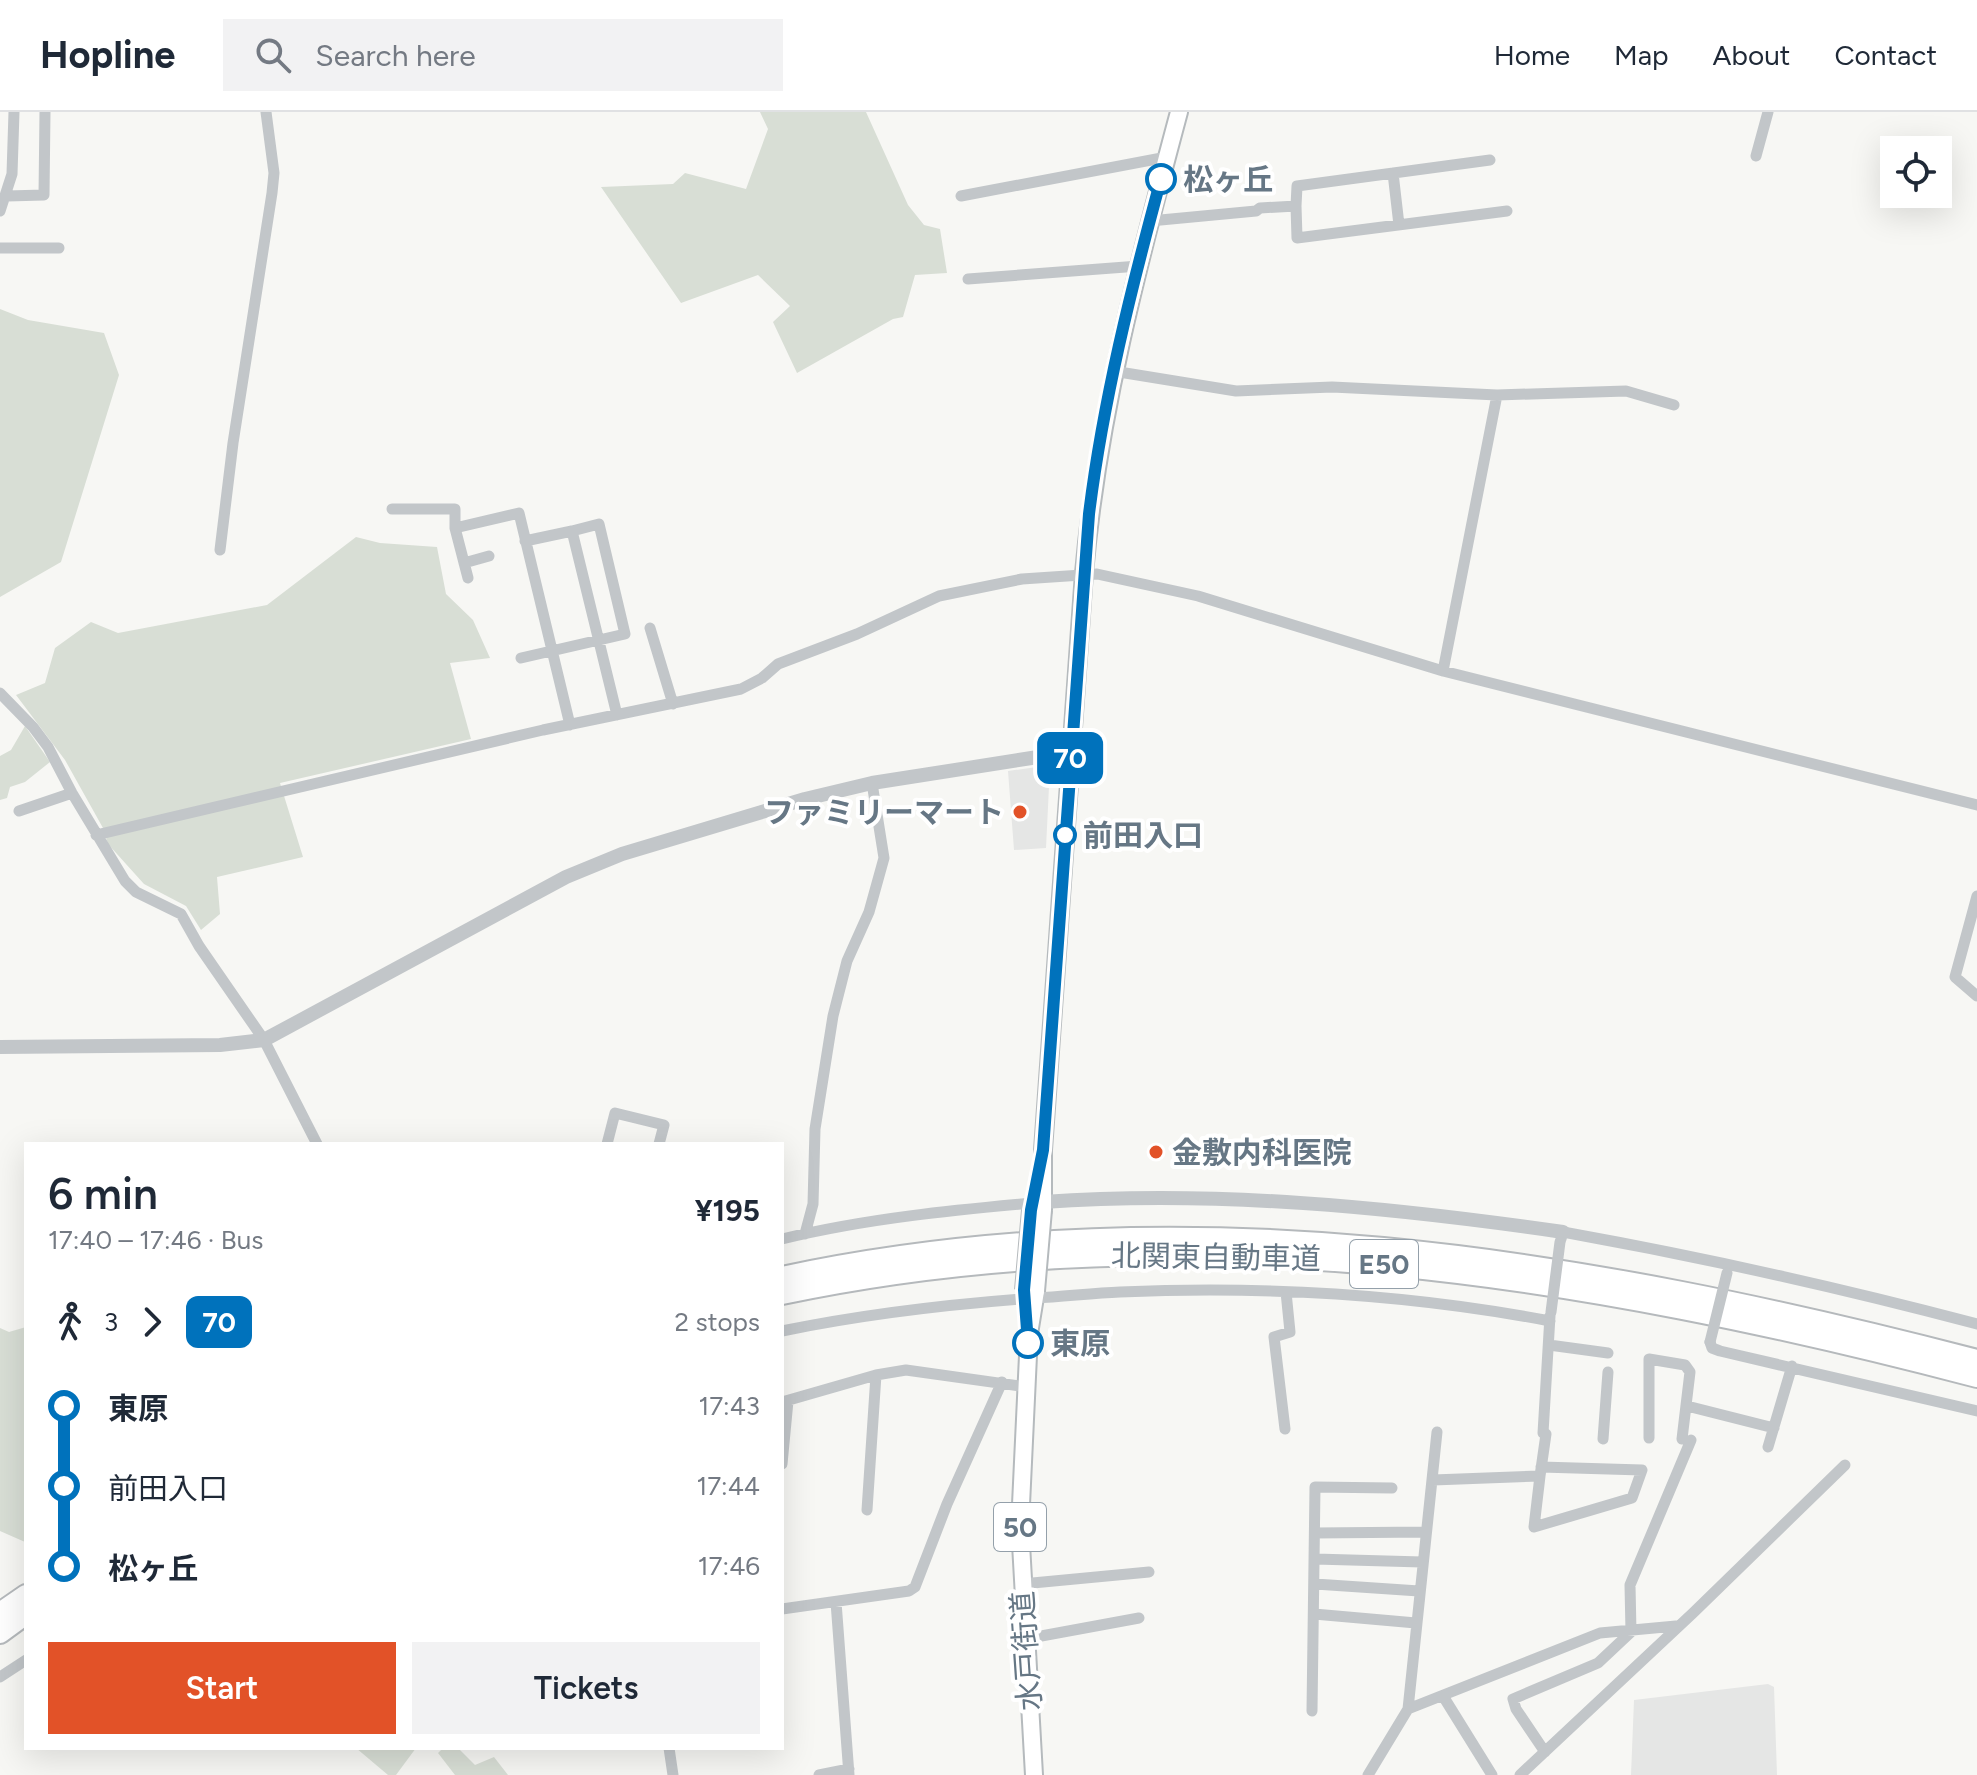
<!DOCTYPE html>
<html lang="en">
<head>
<meta charset="utf-8">
<style>
	body { margin:0; font-family:Figtree,"Noto Sans JP",sans-serif; background:#f2f2f3; color:#1f2937; height:100vh; display:flex; flex-direction:column; font-size:30px; white-space:nowrap }
	* { box-sizing:border-box; margin:0 }
	p { font-size:26px; color:#747a83 }
	.icon { flex:none; width:44px; height:44px; fill:none; stroke:currentColor; stroke-width:2; stroke-linecap:round; stroke-linejoin:round }
	.map { position:relative; flex:1; overflow:hidden }
	.details { position:absolute; left:24px; top:1030px; width:760px; height:608px; display:flex; flex-direction:column; background:#fff; border-radius:0px; box-shadow:0 8px 32px #0002 }
	.details>* { flex:none }
	.badge { padding:0 16px; border-radius:12px; font-size:28px; line-height:52px }
	.controls { position:absolute; left:1880px; top:24px; display:grid; gap:16px }
	.controls a { display:grid; place-items:center; width:72px; height:72px; border-radius:0px; background:#fff; box-shadow:0 8px 32px #0002; font-size:40px }
	.map>.badge { position:absolute; translate:-50% -50%; box-shadow:0 0 0 4px #fff }
	.legs { display:flex; align-items:center; gap:12px; height:88px; padding:0 24px; font-size:26px }
	.legs p { margin-inline-start:auto }
	.overview { display:flex; align-items:center; justify-content:space-between; height:136px; padding:0 24px }
	h1 { font-size:44px; font-weight:600; line-height:60px }
	.button { display:flex; gap:16px; margin-top:auto; padding:16px 24px }
	.button a { flex:1; height:92px; border-radius:0px; background:#e25228; color:#fff; font-size:32px; font-weight:600; line-height:92px; text-align:center }
	.button a+a { background:#f2f2f3; color:#1f2937 }
	ul { padding:0 24px; list-style:none }
	li { display:flex; align-items:center; gap:28px; height:80px; font-size:30px }
	li i { display:grid; place-items:center; width:12px; height:100%; margin:0 10px; background:currentColor }
	li i::after { content:''; width:20px; height:20px; margin:-10px; border:6px solid; border-radius:50%; background:#fff }
	li p { margin-inline-start:auto }
	li:first-child i { background:linear-gradient(#0000 50%,currentColor 0) }
	li:last-child i { background:linear-gradient(currentColor 50%,#0000 0) }
	header { display:flex; align-items:center; gap:48px; box-sizing:border-box; height:112px; padding:0 40px; background:#fff; border-bottom:2px solid #e0e1e3 }
	header strong { font-size:38px }
	nav { display:flex; gap:44px; margin-inline-start:auto; font-size:28px }
	.search { width:560px; height:72px; background:#f2f2f3; display:flex; align-items:center; gap:20px; box-sizing:border-box; padding:0 28px; border-radius:0px; color:#747a83; font-size:30px }
	.map>svg:first-child { display:block }
	.built { fill:#e5e6e5 }
	.green { fill:#d8ded5 }
	.lines { fill:none; stroke-linecap:round; stroke-linejoin:round }
	.primary-casing { stroke:#b5babd; stroke-width:20 }
	.motorway-casing { stroke:#b5b9bc; stroke-width:24 }
	.minor { stroke:#c2c6c9; stroke-width:11 }
	.tertiary { stroke:#c2c6c9; stroke-width:14 }
	.primary { stroke:#fff; stroke-width:16 }
	.motorway { stroke:#fff; stroke-width:20 }
	.primary-bridge-casing { stroke:#b5babd; stroke-width:20; stroke-linecap:butt }
	.minor-bridge { stroke:#c2c6c9; stroke-width:11 }
	.primary-bridge { stroke:#fff; stroke-width:16 }
	.line-1-casing { stroke:#fff; stroke-width:18 }
	.line-1 { stroke:#0072bc; stroke-width:12 }
	.stop-1-dot { fill:#fff; stroke:#0072bc; stroke-width:4 }
	.poi-dot { fill:#e25228; stroke:#fff; stroke-width:3 }
	.labels { text-anchor:middle; dominant-baseline:central; stroke-width:8; stroke-linejoin:round; paint-order:stroke }
	.shield { fill:#fff; stroke:#94a0aa; stroke-width:2 }
	.shield-label { font-size:28px; font-weight:bold; fill:#667785 }
	.stop-label { font-size:30px; font-weight:bold; fill:#667785; stroke:#fff; text-anchor:start }
	.poi-label { font-size:30px; font-weight:bold; fill:#667785; stroke:#fff; text-anchor:end }
	.street-label { font-size:30px; fill:#667785; stroke:#fff }
</style>
</head>
<body>
<header>
<strong>Hopline</strong>
<div class="search"><svg class="icon" aria-label="search" viewBox="0 0 24 24"><circle cx="10" cy="10" r="6"/><path d="M15 15l6 6"/></svg>Search here</div>
<nav><a>Home</a><a>Map</a><a>About</a><a>Contact</a></nav>
</header>
<div class="map">
<svg width="1977" height="1663" viewBox="0 0 1977 1663">
	<rect width="100%" height="100%" fill="#f7f7f4"/>
	<path class="built" d="M1044 654H1050L1046 736 1014 738 1008 659Z
		M1768 1572 1774 1575 1777 1663H1631L1634 1588Z"/>
	<path class="green" d="M760 0H866L908 93 924 113 940 117 947 161 915 163 903 205 893 207 797 261 773 210 790 194 758 163 681 191 601 75 673 72 685 61 746 77 768 17Z
		M0 197 28 208 104 221 119 263 61 450 0 485Z
		M356 425 380 431 437 435 446 482 473 508 490 546 450 551 471 627 280 671 303 745 217 765 220 802 201 818 186 794 144 772 108 732 103 716 65 648 16 583 45 571 55 536 91 510 118 521 267 493Z
		M25 614 50 650 25 670 10 675 7 686 0 688V644L11 638Z
		M26 1215V1429L25 1430 0 1419V1216L9 1220Z
		M356 1636H416L396 1663H388Z
		M443 1636H458L475 1653 494 1645 508 1663H455L438 1641Z"/>
	<g class="lines">
		<g class="primary-casing">
			<path id="primary" d="M1043 1098V1038L1084 461C1098 303 1138 153 1179 0
				M1034 1663 1020 1414 1029 1222 1036 1179"/>
		</g>
		<g class="motorway-casing">
			<path id="motorway" d="M782 1165C1185 1079 1584 1146 1977 1248
				M782 1182C1187 1097 1583 1162 1977 1265
				M0 1501 26 1483
				M0 1521 26 1502"/>
		</g>
		<path class="minor" d="M1756 44 1768 0
			M1393 61 1399 113
			M7 84 44 83 45 0
			M961 84 1167 45
			M1296 94 1297 126 1507 99
			M0 99 12 62 14 0
			M1150 109 1256 99 1260 96 1296 94 1297 74 1490 48
			M0 136H59
			M968 167 1139 154
			M1113 259 1236 279 1332 275 1497 283 1626 279 1674 293
			M392 397H455V416L468 466
			M455 416 519 401 570 613
			M525 429 572 419 617 603
			M220 438 233 331 272 81 274 61 266 0
			M464 451 489 444
			M650 516 673 592
			M521 546 625 522 599 412 572 419
			M1443 559 1497 283
			M0 581 33 615 48 635 72 681 125 769 136 780 181 802 199 834 264 928 317 1032
			M19 699 72 681
			M96 723 543 618 741 577 762 566 778 552 857 522 939 484 1022 467 1097 462 1198 484 1443 559 1977 693
			M1977 784 1955 865 1977 884
			M607 1032 615 1001 664 1013 659 1032
			M805 1122 813 1092 815 1017 833 904 847 849 869 800 884 746 872 671
			M782 1127C868 1106 955 1098 1043 1090
			M1561 1127 1563 1120C1702 1145 1841 1176 1977 1212
			M782 1219C865 1202 951 1192 1035 1186 1063 1185 1091 1181 1120 1180 1262 1174 1409 1182 1550 1209
			M1710 1230 1712 1236 1720 1239 1977 1299
			M1549 1233 1608 1241
			M782 1290 876 1263 906 1258 1027 1275
			M1687 1294 1774 1316
			M1285 1317 1274 1225 1290 1220 1286 1180
			M1543 1321 1550 1204
			M1649 1326V1247L1685 1253 1690 1260 1682 1327
			M1603 1327 1608 1260
			M1768 1335 1792 1254
			M782 1352 788 1289
			M1540 1364 1534 1415 1632 1386 1642 1358 1541 1355
			M1433 1368 1540 1364 1546 1322
			M867 1398 876 1263
			M1315 1421 1426 1420
			M1315 1447 1422 1450
			M1022 1472 1149 1460
			M1315 1472 1419 1479
			M836 1490 849 1663
			M782 1497 909 1479 915 1475 947 1392 1002 1270
			M1314 1502 1416 1511
			M1025 1527 1139 1506
			M0 1565 26 1548
			M1443 1584 1492 1663
			M1408 1597 1437 1320
			M1312 1599 1315 1375 1392 1376
			M669 1636 673 1663
			M1545 1640 1516 1597 1513 1587 1598 1551 1631 1520 1630 1473 1691 1328
			M819 1663 849 1657
			M1368 1663 1408 1597 1600 1521 1676 1514
			M1520 1663 1693 1501 1845 1353"/>
		<path class="tertiary" d="M0 935 220 933 264 928 566 765 622 742 805 687 872 671 1038 645 1070 644
			M1043 1090C1217 1078 1390 1095 1563 1120"/>
		<use href="#primary" class="primary"/>
		<use href="#motorway" class="motorway"/>
		<g class="primary-bridge-casing">
			<path id="primary-bridge" d="M1024 1178 1031 1098
				M1036 1179 1043 1098"/>
		</g>
		<path class="minor-bridge" d="M1551 1200 1560 1130
			M1710 1230 1727 1161"/>
		<use href="#primary-bridge" class="primary-bridge"/>
	</g>
	<g class="lines">
		<g class="line-1-casing">
			<path id="line-1" d="M1028 1231 1024 1178 1031 1098 1043 1038 1089 402C1103 289 1131 177 1161 67"/>
		</g>
		<use href="#line-1" class="line-1"/>
	</g>
	<g class="stop-1-dot">
		<circle cx="1161" cy="67" r="14"/>
		<circle cx="1065" cy="723" r="10"/>
		<circle cx="1028" cy="1231" r="14"/>
	</g>
	<g class="poi-dot">
		<circle cx="1020" cy="700" r="8"/>
		<circle cx="1156" cy="1040" r="8"/>
	</g>
	<g class="labels">
		<g class="shield">
			<rect x="1350" y="1128" width="68" height="48" rx="6"/>
			<rect x="994" y="1391" width="52" height="48" rx="6"/>
		</g>
		<g class="shield-label">
			<text x="1384" y="1152">E50</text>
			<text x="1020" y="1415">50</text>
		</g>
		<g class="stop-label">
			<text x="1183" y="67">松ヶ丘</text>
			<text x="1083" y="723">前田入口</text>
			<text x="1050" y="1231">東原</text>
		</g>
		<g class="poi-label">
			<text x="1004" y="700">ファミリーマート</text>
			<text x="1172" y="1040" text-anchor="start">金敷内科医院</text>
		</g>
		<g class="street-label">
			<text transform="translate(1216 1145) rotate(1)">北関東自動車道</text>
			<text transform="translate(1026 1539) rotate(-94)">水戸街道</text>
		</g>
	</g>
</svg>
<div class="controls">
<a><svg class="icon" aria-label="locate" viewBox="0 0 24 24"><circle cx="12" cy="12" r="6"/><path d="M12 2v4M12 18v4M2 12h4M18 12h4"/></svg></a>
</div>
<b class="badge" style="left:1070px;top:646px;background:#0072bc;color:#fff">70</b>
<section class="details">
<div class="overview"><div><h1>6 min</h1><p>17:40 – 17:46 · Bus</p></div><b>¥195</b></div>
<div class="legs"><svg class="icon" aria-label="walk" viewBox="0 0 24 24"><circle cx="13" cy="4" r="2"/><path d="M13 8l-2 6 4 7M11 14l-3 7M7 12l3-4h3l4 4"/></svg>3<svg class="icon" aria-label="forward" viewBox="0 0 24 24"><path d="M9 5l7 7-7 7"/></svg><b class="badge" style="background:#0072bc;color:#fff">70</b><p>2 stops</p></div>
<ul>
<li><i style="color:#0072bc"></i><b>東原</b><p>17:43</p></li>
<li><i style="color:#0072bc"></i><span>前田入口</span><p>17:44</p></li>
<li><i style="color:#0072bc"></i><b>松ヶ丘</b><p>17:46</p></li>
</ul>
<div class="button"><a>Start</a><a>Tickets</a></div>
</section>
</div>
</body>
</html>
